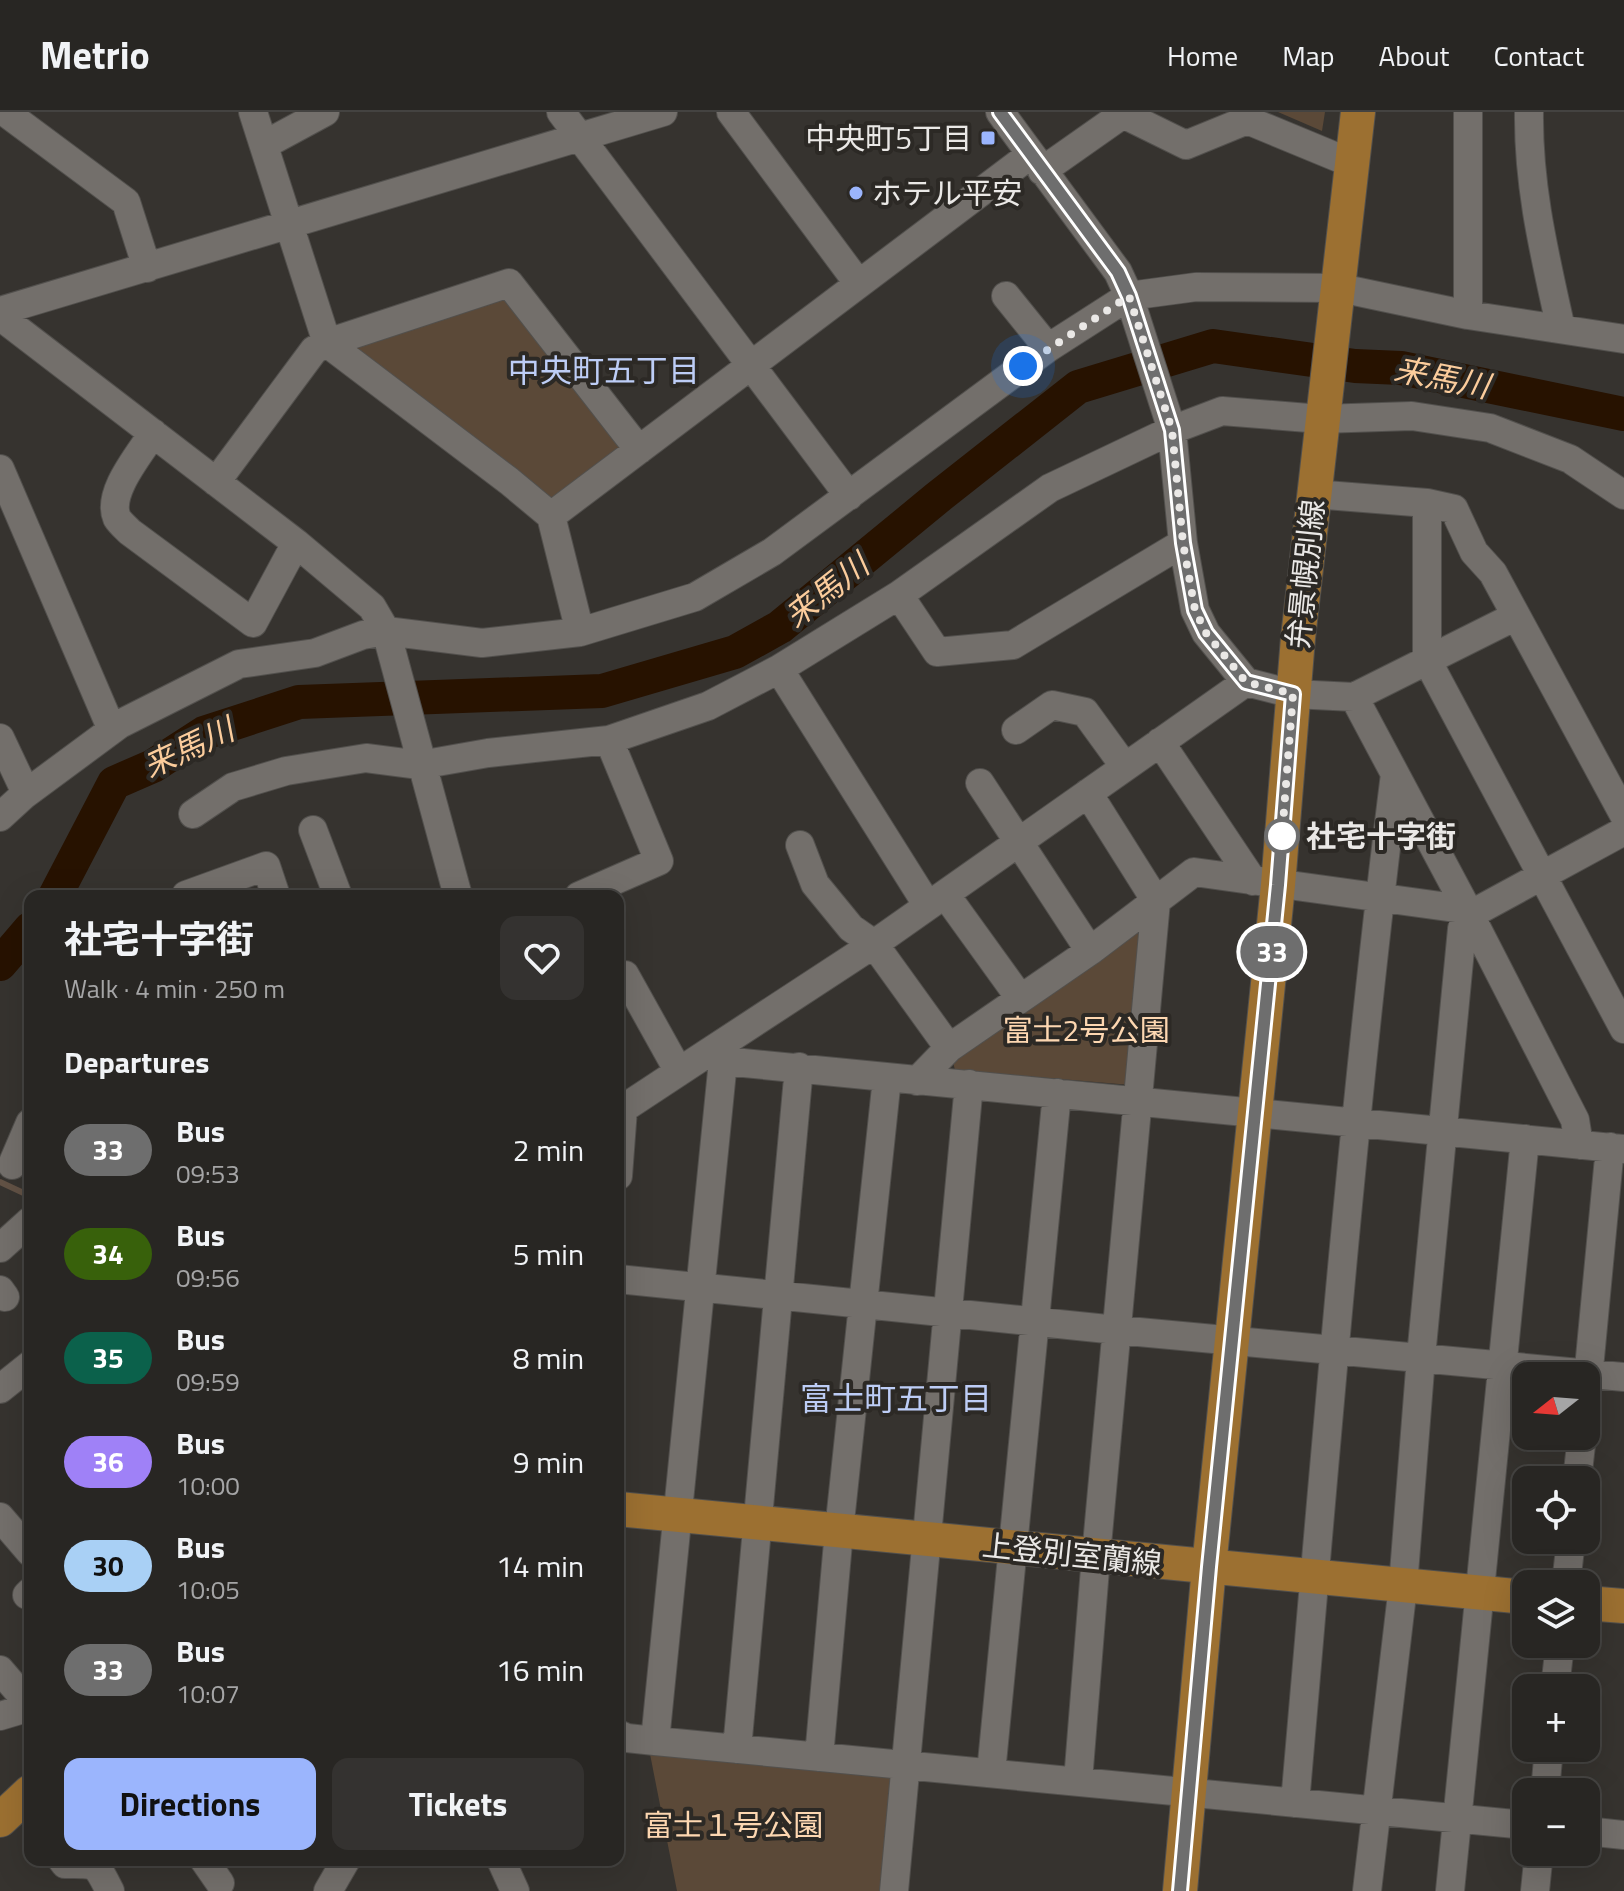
<!DOCTYPE html>
<html lang="en">
<head>
<meta charset="utf-8">
<style>
	body { margin:0; font-family:"Titillium Web","Noto Sans JP",sans-serif; background:#343230; color:#f1f3f6; height:100vh; display:flex; flex-direction:column; font-size:30px; white-space:nowrap }
	* { box-sizing:border-box; margin:0 }
	p { font-size:26px; color:#a5a5a6 }
	.icon { flex:none; width:44px; height:44px; fill:none; stroke:currentColor; stroke-width:2; stroke-linecap:round; stroke-linejoin:round }
	.map { position:relative; flex:1; overflow:hidden }
	.drawer { position:absolute; left:24px; top:778px; width:600px; height:976px; display:flex; flex-direction:column; background:#282623; border-radius:16px; box-shadow:0 8px 32px #0002,0 0 0 2px #444341 }
	.drawer>* { flex:none }
	.badge { padding:0 16px; border-radius:26px; font-size:28px; line-height:52px }
	.needle { width:52px; rotate:253deg }
	.controls { position:absolute; left:1512px; top:1250px; display:grid; gap:16px }
	.controls a { display:grid; place-items:center; width:88px; height:88px; border-radius:16px; background:#282623; box-shadow:0 8px 32px #0002,0 0 0 2px #444341; font-size:40px }
	.you { position:absolute; width:40px; height:40px; margin:-20px; border:6px solid #fff; border-radius:50%; background:#1a73e8; box-shadow:0 0 0 12px #1a73e833 }
	.map>.badge { position:absolute; translate:-50% -50%; box-shadow:0 0 0 4px #fff }
	h2 { padding:0 40px; font-size:30px; line-height:72px }
	.round { display:grid; place-items:center; flex:none; width:84px; height:84px; border-radius:16px; background:#343230 }
	.summary { display:flex; align-items:center; justify-content:space-between; height:136px; padding:0 40px }
	h1 { font-size:38px; font-weight:700; line-height:60px }
	.action { display:flex; gap:16px; margin-top:auto; padding:16px 40px }
	.action a { flex:1; height:92px; border-radius:16px; background:#9bb5fd; color:#111; font-size:32px; font-weight:700; line-height:92px; text-align:center }
	.action a+a { background:#343230; color:#f1f3f6 }
	ul { padding:0; list-style:none }
	li { display:flex; align-items:center; gap:24px; height:104px; padding:0 40px }
	li div { flex:1 }
	li b { display:block; font-size:30px }
	li em { font-style:normal }
	li .badge { min-width:88px; font-weight:700; text-align:center }
	header { display:flex; align-items:center; gap:48px; box-sizing:border-box; height:112px; padding:0 40px; background:#282623; border-bottom:2px solid #444341 }
	header strong { font-size:38px }
	nav { display:flex; gap:44px; margin-inline-start:auto; font-size:28px }
	.map>svg:first-child { display:block }
	.green { fill:#5b4938 }
	.lines { fill:none; stroke-linecap:round; stroke-linejoin:round }
	.stream { stroke:#625245; stroke-width:6 }
	.river { stroke:#271200; stroke-width:34 }
	.minor-casing { stroke:#52504d; stroke-width:30 }
	.major-casing { stroke:#52504d; stroke-width:36 }
	.minor { stroke:#736f6b; stroke-width:28 }
	.major { stroke:#9c7031; stroke-width:34 }
	.line-casing { stroke:#fff; stroke-width:18 }
	.line { stroke:#6e6e6e; stroke-width:12 }
	.walk { stroke:#eae8e6; stroke-width:8; stroke-dasharray:0 14.4 }
	.poi-dot { fill:#9bb5fd; stroke:#2c2925; stroke-width:3 }
	.stop-dot { fill:#fff; stroke:#6e6e6e; stroke-width:4 }
	.labels { text-anchor:middle; dominant-baseline:central; stroke-width:8; stroke-linejoin:round; paint-order:stroke }
	.poi-label { font-size:30px; fill:#eae8e6; stroke:#2c2925; text-anchor:end }
	.street-label { font-size:30px; fill:#eae8e6; stroke:#2c2925 }
	.stop-label { font-size:30px; font-weight:bold; fill:#eae8e6; stroke:#2c2925; text-anchor:start }
	.park-label { font-size:30px; fill:#fdd7b1; stroke:#2c2925 }
	.neighbourhood-label { font-size:32px; fill:#bdcdf6; stroke:#2c2925 }
	.water-label { font-size:32px; font-style:italic; fill:#fbcc9c; stroke:#2c2925 }
</style>
</head>
<body>
<header>
<strong>Metrio</strong>
<nav><a>Home</a><a>Map</a><a>About</a><a>Contact</a></nav>
</header>
<div class="map">
<svg width="1624" height="1779" viewBox="0 0 1624 1779">
	<rect width="100%" height="100%" fill="#36332f"/>
	<path class="green" d="M1278 0H1325L1322 19Z
		M506 185 623 332 553 391 358 241V232Z
		M1149 812 1131 973 955 958 953 950Z
		M649 1637 895 1664 886 1779H677Z"/>
	<g class="lines">
		<path class="stream" d="M0 1070 30 1084"/>
		<path class="river" d="M55 784 114 671 153 654 204 621 299 590 602 579 735 540 780 515 937 386 1078 275 1213 234 1355 254 1401 256 1624 302
			M0 852 30 817"/>
		<g class="minor-casing">
			<path id="minor" d="M5 0 126 90 147 156
				M253 0 327 231 509 369 551 404 580 520
				M561 0 849 384
				M731 0 858 171
				M1000 0 1118 160 1129 184 1172 318 1183 431 1195 498 1206 521 1246 570 1293 582 1354 585 1516 504
				M1468 0V203
				M1529 0C1528 76 1545 144 1561 217
				M264 33 325 0
				M1042 59 1123 2 1186 33 1247 8 1351 51
				M1006 184 1048 236
				M0 199 663 0
				M0 204 296 431 372 495 386 519 458 784
				M153 321C140 342 106 381 117 406 120 411 126 416 130 420L253 511 296 431
				M0 357 112 618
				M216 370 314 238 327 231 509 171 639 338
				M1313 382 1427 391 1454 397 1474 440 1493 461 1624 703
				M1427 391V548L1624 917
				M551 404 1030 43
				M899 483 937 540 1013 533 1183 431
				M779 557 928 794
				M1354 585 1467 797 1575 1008 1579 1033
				M1016 618 1052 593 1085 600 1125 655
				M0 626 26 681
				M609 628 708 594 779 557 899 483 1050 376 1172 318 1222 299 1321 307 1412 304 1490 316 1570 347 1624 383
				M1160 630 1253 769
				M980 671 1090 839
				M193 702 233 675 286 659 366 646 420 653 488 641 609 628 659 749 579 784
				M0 705 24 683 120 612 239 552 315 541 363 523 386 519 482 531 580 520 695 485 772 440 1048 236 1129 184 1196 175 1340 176 1468 203 1624 227
				M313 718 338 784
				M800 733 815 772 851 816 874 832 949 936
				M945 782 1020 886
				M186 783 266 754 276 784
				M625 863 679 960
				M709 940 874 832 1246 570
				M917 969 949 936 1090 839 1194 760 1477 799 1624 719
				M618 1000 709 940 723 949 1624 1037
				M12 1053 30 1011
				M618 1064 623 997
				M0 1136 30 1109
				M618 1167 1117 1218 1624 1265
				M0 1178 5 1185
				M0 1277 30 1253
				M1586 1288 1610 1035
				M1577 1368 1582 1324
				M0 1405 30 1440
				M1566 1472 1571 1428
				M27 1483 30 1480
				M0 1558 30 1593
				M1555 1576 1560 1532
				M0 1604 30 1595
				M618 1622 627 1626 655 1629 1526 1713
				M655 1629 723 949
				M737 1637 799 955
				M819 1645 839 1419 887 966
				M991 1661 1057 981
				M1078 1669 1096 1444 1156 789 1088 681
				M1545 1680 1549 1636
				M1295 1691C1325 1348 1352 1004 1395 662
				M1586 1719 1624 1723
				M62 1748 65 1752C98 1752 95 1750 110 1779
				M204 1748 220 1771
				M501 1748 515 1779
				M328 1779 346 1748
				M894 1779 969 972
				M1367 1779 1403 1474 1421 1245 1462 817 1467 797
				M1450 1779 1525 1027
				M1535 1779 1539 1740"/>
		</g>
		<g class="major-casing">
			<path id="major" d="M618 1397 1526 1485
				M1586 1491 1624 1494
				M0 1708 30 1680
				M1180 1779 1209 1455 1278 773 1298 526 1358 0"/>
		</g>
		<use href="#minor" class="minor"/>
		<use href="#major" class="major"/>
	</g>
	<g class="lines">
		<g class="line-casing">
			<path id="line" d="M1000 0 1118 160 1129 184 1172 318 1183 431 1195 498 1206 521 1246 570 1293 582 1278 773 1209 1455 1180 1779"/>
		</g>
		<use href="#line" class="line"/>
		<path class="walk" d="M1023 254 1129 184 1172 318 1183 431 1195 498 1206 521 1246 570 1293 582 1282 724"/>
	</g>
	<g class="poi-dot">
		<rect x="980" y="18" width="16" height="16" rx="4"/>
		<circle cx="856" cy="81" r="8"/>
	</g>
	<circle class="stop-dot" cx="1282" cy="724" r="16"/>
	<g class="labels">
		<g class="poi-label">
			<text x="972" y="26">中央町5丁目</text>
			<text x="872" y="81" text-anchor="start">ホテル平安</text>
		</g>
		<g class="street-label">
			<text transform="translate(1305 462) rotate(-84)">弁景幌別線</text>
			<text transform="translate(1072 1442) rotate(6)">上登別室蘭線</text>
		</g>
		<g class="stop-label">
			<text x="1306" y="724">社宅十字街</text>
		</g>
		<g class="park-label">
			<text x="1086" y="918">富士2号公園</text>
			<text x="733" y="1713">富士１号公園</text>
		</g>
		<g class="neighbourhood-label">
			<text x="604" y="258">中央町五丁目</text>
			<text x="896" y="1286">富士町五丁目</text>
		</g>
		<g class="water-label">
			<text transform="translate(1442 265) rotate(11)">来馬川</text>
			<text transform="translate(826 478) rotate(-38)">来馬川</text>
			<text transform="translate(188 635) rotate(-25)">来馬川</text>
		</g>
	</g>
</svg>
<div class="controls">
<a><svg class="needle" viewBox="-14 -14 28 28"><path d="M0-13l5 13h-10z" fill="#e53935"/><path d="M0 13l5-13h-10z" fill="#a5a5a6"/></svg></a>
<a><svg class="icon" aria-label="locate" viewBox="0 0 24 24"><circle cx="12" cy="12" r="6"/><path d="M12 2v4M12 18v4M2 12h4M18 12h4"/></svg></a>
<a><svg class="icon" aria-label="layers" viewBox="0 0 24 24"><path d="M12 4l9 5-9 5-9-5zM3 14l9 5 9-5"/></svg></a>
<a>+</a>
<a>−</a>
</div>
<div class="you" style="left:1023px;top:254px"></div>
<b class="badge" style="left:1272px;top:840px;background:#6e6e6e;color:#fff">33</b>
<section class="drawer">
<div class="summary"><div><h1>社宅十字街</h1><p>Walk · 4 min · 250 m</p></div><a class="round"><svg class="icon" aria-label="heart" viewBox="0 0 24 24"><path d="M12 20l-8-8c-3-5 5-10 8-4 3-6 11-1 8 4z"/></svg></a></div>
<h2>Departures</h2>
<ul>
<li><span class="badge" style="background:#6e6e6e;color:#fff">33</span><div><b>Bus</b><p>09:53</p></div><em>2 min</em></li>
<li><span class="badge" style="background:#38610b;color:#fff">34</span><div><b>Bus</b><p>09:56</p></div><em>5 min</em></li>
<li><span class="badge" style="background:#0b614b;color:#fff">35</span><div><b>Bus</b><p>09:59</p></div><em>8 min</em></li>
<li><span class="badge" style="background:#9f81f7;color:#fff">36</span><div><b>Bus</b><p>10:00</p></div><em>9 min</em></li>
<li><span class="badge" style="background:#a9d0f5;color:#111">30</span><div><b>Bus</b><p>10:05</p></div><em>14 min</em></li>
<li><span class="badge" style="background:#6e6e6e;color:#fff">33</span><div><b>Bus</b><p>10:07</p></div><em>16 min</em></li>
</ul>
<div class="action"><a>Directions</a><a>Tickets</a></div>
</section>
</div>
</body>
</html>
